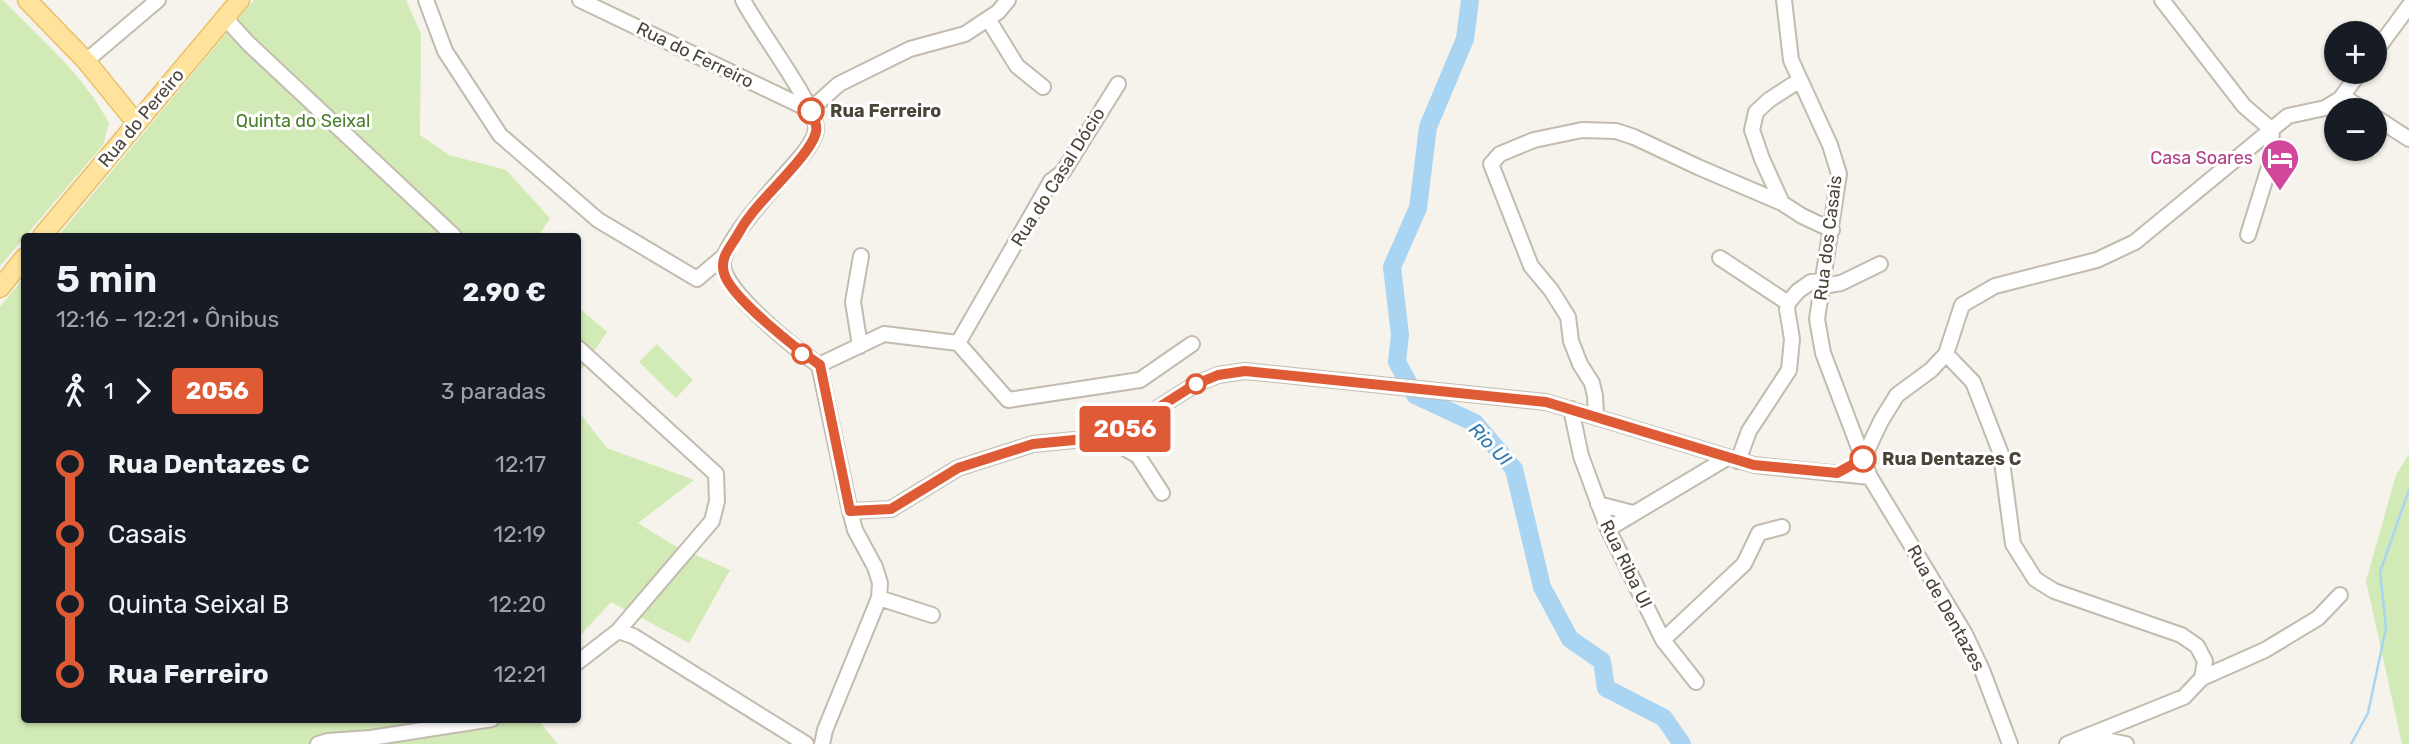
<!DOCTYPE html>
<html lang="pt">
<head>
<meta charset="utf-8">
<style>
	body { margin:0; font-family:Rubik,sans-serif; background:#20242c; color:#f1f3f6; height:100vh; display:flex; flex-direction:column; font-size:26px; white-space:nowrap }
	* { box-sizing:border-box; margin:0 }
	p { font-size:23px; color:#9ea1a6 }
	.icon { flex:none; width:38px; height:38px; fill:none; stroke:currentColor; stroke-width:2; stroke-linecap:round; stroke-linejoin:round }
	.map { position:relative; flex:1; overflow:hidden }
	.details { position:absolute; left:21px; top:233px; width:560px; height:490px; display:flex; flex-direction:column; background:#171b24; border-radius:7px; box-shadow:0 2px 5px #0004 }
	.details>* { flex:none }
	.badge { padding:0 14px; border-radius:5px; font-size:24px; line-height:46px }
	.buttons { position:absolute; left:2324px; top:21px; display:grid; gap:14px }
	.buttons a { display:grid; place-items:center; width:63px; height:63px; border-radius:50%; background:#171b24; box-shadow:0 2px 5px #0004; font-size:35px }
	.map>.badge { position:absolute; translate:-50% -50%; box-shadow:0 0 0 4px #fff }
	.legs { display:flex; align-items:center; gap:10px; height:77px; padding:0 35px; font-size:23px }
	.legs p { margin-inline-start:auto }
	.summary { display:flex; align-items:center; justify-content:space-between; height:119px; padding:0 35px }
	h1 { font-size:38px; font-weight:600; line-height:52px }
	ul { padding:0 35px; list-style:none }
	li { display:flex; align-items:center; gap:24px; height:70px; font-size:26px }
	li i { display:grid; place-items:center; width:10px; height:100%; margin:0 9px; background:currentColor }
	li i::after { content:''; width:18px; height:18px; margin:-9px; border:5px solid; border-radius:50%; background:#171b24 }
	li p { margin-inline-start:auto }
	li:first-child i { background:linear-gradient(#0000 50%,currentColor 0) }
	li:last-child i { background:linear-gradient(currentColor 50%,#0000 0) }
	.map>svg:first-child { display:block }
	.green { fill:#d2eab5 }
	.lines { fill:none; stroke-linecap:round; stroke-linejoin:round }
	.stream { stroke:#a9d4f2; stroke-width:2.5 }
	.river { stroke:#a9d4f2; stroke-width:18 }
	.minor-casing { stroke:#c2bbae; stroke-width:18 }
	.major-casing { stroke:#e6c16a; stroke-width:21 }
	.minor { stroke:#fff; stroke-width:14 }
	.major { stroke:#ffe39c; stroke-width:18 }
	.line-1-casing { stroke:#fff; stroke-width:16 }
	.line-1 { stroke:#df5b35; stroke-width:10 }
	.stop-1-dot { fill:#fff; stroke:#df5b35; stroke-width:3.5 }
	.labels { text-anchor:middle; dominant-baseline:central; stroke-width:6; stroke-linejoin:round; paint-order:stroke }
	.street-label { font-size:18px; fill:#4b4439; stroke:#fff }
	.stop-label { font-size:18px; font-weight:bold; fill:#4b4439; stroke:#fff; text-anchor:start }
	.park-label { font-size:18px; fill:#4a7f2a; stroke:#fff }
	.hotel-label { font-size:18px; fill:#b23c85; stroke:#fff; text-anchor:end }
	.water-label { font-size:19px; font-style:italic; fill:#2e7ab2; stroke:#fff }
</style>
</head>
<body>
<div class="map">
<svg width="2409" height="744" viewBox="0 0 2409 744">
	<rect width="100%" height="100%" fill="#f6f3ec"/>
	<path class="green" d="M0 0H3C40 38 84 75 109 123L103 145 0 266Z
		M254 0H406L421 34 420 135 449 155 506 170 550 218 539 236H58Z
		M24 277V719H537L558 744H0V307Z
		M578 307 607 332 578 375Z
		M657 344 693 380 676 398 639 362Z
		M578 411 607 448 694 480 638 523 673 545 730 570 689 643 611 602 578 638Z
		M2409 454V744H2402L2366 581 2396 475Z"/>
	<g class="lines">
		<path class="stream" d="M2351 744 2368 713 2386 628 2380 572 2409 490"/>
		<path class="river" d="M1470 0 1465 39 1428 127 1418 208 1392 267 1400 335 1397 362 1415 395 1475 423 1514 469 1542 587 1570 639 1602 661 1606 688 1664 718 1682 744"/>
		<g class="minor-casing">
			<path id="minor" d="M426 0 445 51 500 135 598 220 697 279 724 256
				M580 0 810 110 839 84 910 49 965 34 998 12 1008 0
				M743 0C755 25 818 108 816 129 815 143 799 159 790 169 775 186 724 242 723 263 721 290 797 350 819 365L850 511 855 530 875 567 880 583 879 598 825 730 822 744
				M1784 0 1791 60 1830 145 1839 174 1817 319 1823 353 1870 477 1965 634 1982 670 2010 744
				M2162 0 2244 106 2272 130 2270 164 2248 235
				M225 18 249 44 454 236
				M988 19 1017 66 1043 87
				M2375 52 2409 6
				M86 61 158 0
				M1800 80 1769 100 1756 112 1752 130 1762 159 1782 203 1802 216 1832 230
				M2342 96 2364 110
				M2375 117 2409 139
				M1720 258 1788 303
				M1823 286 1841 283 1880 264
				M958 343 1051 181 1063 172 1118 84
				M860 346 853 302 861 256
				M578 348 716 474 717 501 712 521 618 631
				M1946 354 1973 382 2001 454 2013 544 2035 579 2054 591 2181 635 2197 646 2205 661 2202 678 2184 697 2067 744
				M819 365 884 334 958 343 1008 400 1140 380 1192 344
				M1571 409 1581 456 1608 529 1663 640 1696 682
				M1596 416 1595 396 1592 383 1580 364 1571 341 1568 317 1551 290 1531 266 1491 164 1500 154 1534 140 1582 130 1616 131 1634 137 1698 167 1782 203
				M1105 437 1138 456 1162 493
				M1863 459 1881 421 1897 395 1931 370 1946 354 1962 305 1995 286 2097 260 2135 242 2288 116 2325 108 2340 99 2360 72
				M1738 461 1749 431 1789 370 1792 339 1787 309 1788 303 1798 291 1811 282 1823 281
				M1598 504 1633 513
				M850 511 891 509 958 468 1033 444 1105 437 1125 429 1194 385 1218 375 1245 371 1546 402 1754 465 1870 477
				M1608 529 1727 458
				M879 598 932 615
				M1663 640 1744 564 1759 533 1782 527
				M578 662 618 631 633 636 806 744
				M2202 678 2265 650 2318 618 2340 595
				M2087 736 2126 744
				M318 744 328 741 371 738 492 719"/>
		</g>
		<g class="major-casing">
			<path id="major" d="M27 0 86 61 129 114 138 121
				M42 236 240 0
				M0 288 24 258"/>
		</g>
		<use href="#minor" class="minor"/>
		<use href="#major" class="major"/>
	</g>
	<g class="lines">
		<g class="line-1-casing">
			<path id="line-1" d="M811 111C813 118 818 124 816 132 812 153 764 196 750 216 744 223 740 231 735 239 728 250 720 259 724 273 730 297 798 350 820 365L850 511 891 509 958 468 1033 444 1105 437 1125 429 1194 385 1218 375 1245 371 1546 402 1754 465 1837 473 1863 459"/>
		</g>
		<use href="#line-1" class="line-1"/>
	</g>
	<defs>
		<g id="hotel-pin" transform="scale(2.0125)"><path d="M0 17L-7.5 6A9.5 9.5 0 1 1 7.5 6Z" fill="#d1479c" stroke="#fff"/><path d="M-6-4.5h1.5V1H6V5H4.5V3h-9V5H-6ZM-4 0a1.8 1.8 0 1 1 3.6 0ZM.5 0V-2.5h3Q6-2.5 6 0Z" fill="#fff"/></g>
	</defs>
	<g fill-rule="evenodd">
		<use href="#hotel-pin" x="2280" y="158"/>
	</g>
	<g class="stop-1-dot">
		<circle cx="811" cy="111" r="12"/>
		<circle cx="802" cy="354" r="9"/>
		<circle cx="1196" cy="384" r="9"/>
		<circle cx="1863" cy="459" r="12"/>
	</g>
	<g class="labels">
		<g class="street-label">
			<text transform="translate(695 55) rotate(26)">Rua do Ferreiro</text>
			<text transform="translate(141 118) rotate(-50)">Rua do Pereiro</text>
			<text transform="translate(1058 177) rotate(-58)">Rua do Casal Dócio</text>
			<text transform="translate(1828 238) rotate(-83)">Rua dos Casais</text>
			<text transform="translate(1626 564) rotate(64)">Rua Riba Ul</text>
			<text transform="translate(1946 608) rotate(61)">Rua de Dentazes</text>
		</g>
		<g class="stop-label">
			<text x="830" y="111">Rua Ferreiro</text>
			<text x="1882" y="459">Rua Dentazes C</text>
		</g>
		<g class="park-label">
			<text x="303" y="121">Quinta do Seixal</text>
		</g>
		<g class="hotel-label">
			<text x="2253" y="158">Casa Soares</text>
		</g>
		<g class="water-label">
			<text transform="translate(1490 444) rotate(46)">Rio Ul</text>
		</g>
	</g>
</svg>
<div class="buttons">
<a>+</a>
<a>−</a>
</div>
<b class="badge" style="left:1125px;top:429px;background:#df5b35;color:#fff">2056</b>
<section class="details">
<div class="summary"><div><h1>5 min</h1><p>12:16 – 12:21 · Ônibus</p></div><b>2.90 €</b></div>
<div class="legs"><svg class="icon" aria-label="walk" viewBox="0 0 24 24"><circle cx="13" cy="4" r="2"/><path d="M13 8l-2 6 4 7M11 14l-3 7M7 12l3-4h3l4 4"/></svg>1<svg class="icon" aria-label="forward" viewBox="0 0 24 24"><path d="M9 5l7 7-7 7"/></svg><b class="badge" style="background:#df5b35;color:#fff">2056</b><p>3 paradas</p></div>
<ul>
<li><i style="color:#df5b35"></i><b>Rua Dentazes C</b><p>12:17</p></li>
<li><i style="color:#df5b35"></i><span>Casais</span><p>12:19</p></li>
<li><i style="color:#df5b35"></i><span>Quinta Seixal B</span><p>12:20</p></li>
<li><i style="color:#df5b35"></i><b>Rua Ferreiro</b><p>12:21</p></li>
</ul>
</section>
</div>
</body>
</html>
